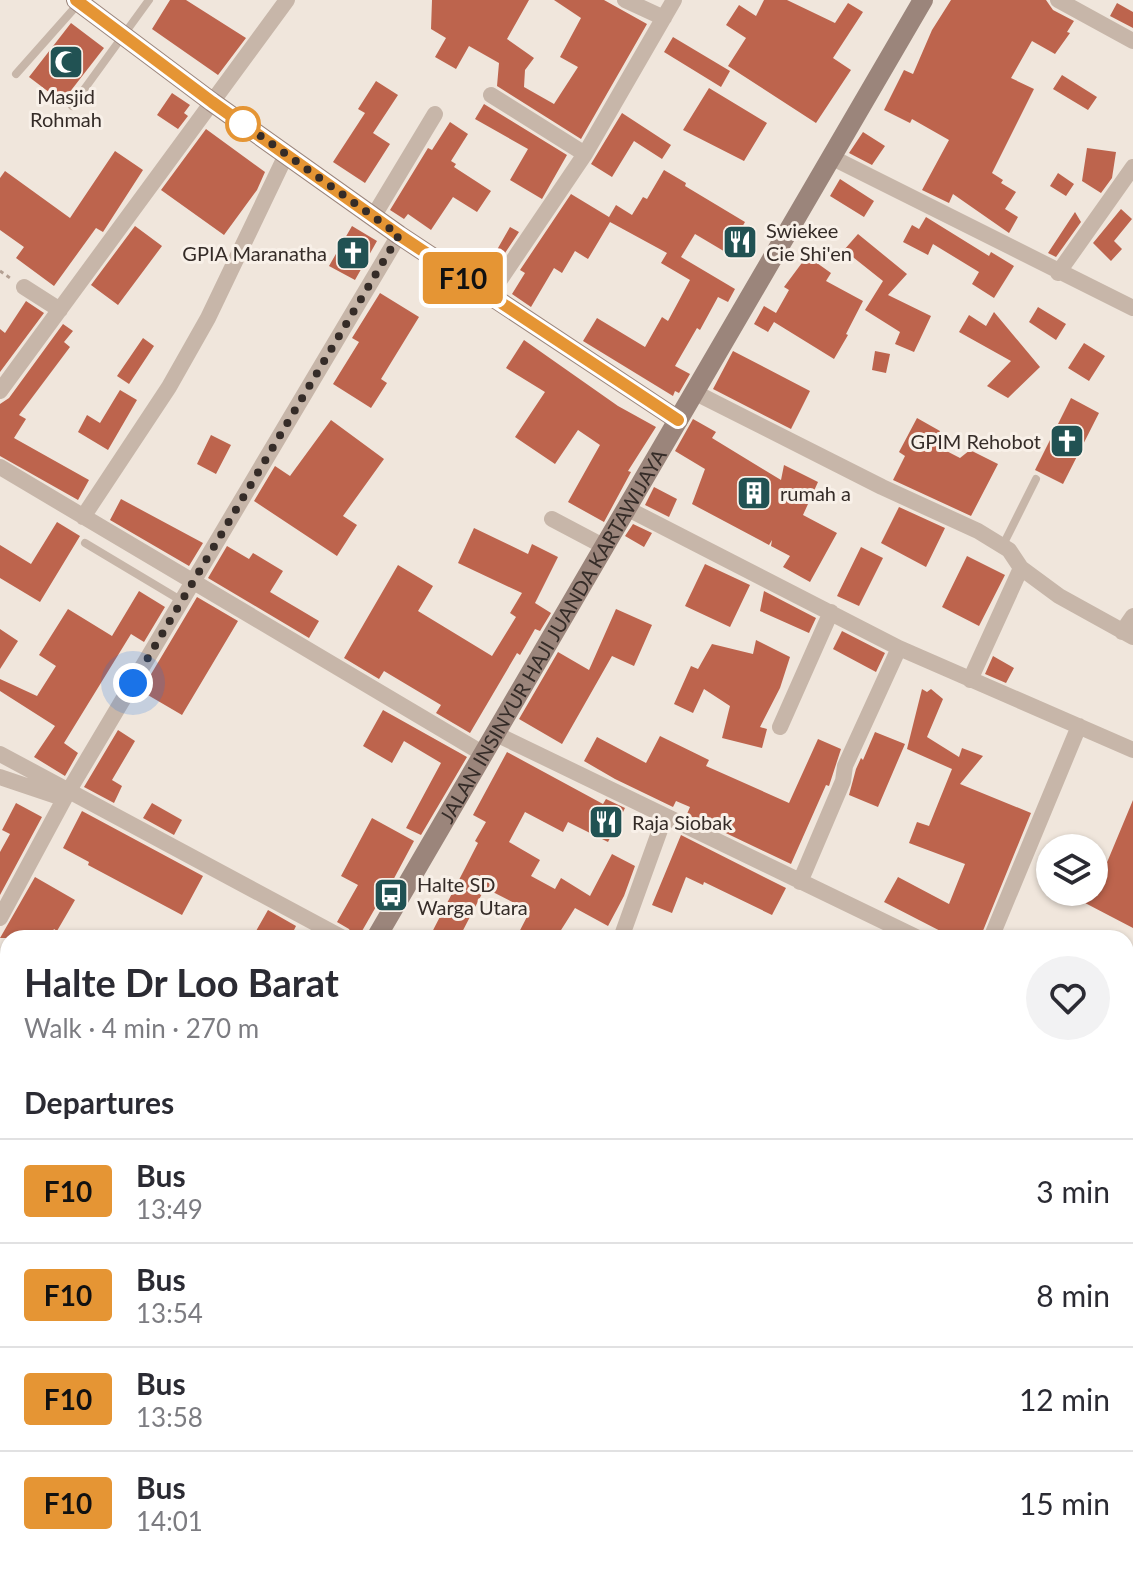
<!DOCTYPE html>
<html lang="en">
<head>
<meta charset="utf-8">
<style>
	body { margin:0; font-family:Lato,sans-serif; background:#f2f2f3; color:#2b2b33; height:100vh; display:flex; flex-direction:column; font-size:30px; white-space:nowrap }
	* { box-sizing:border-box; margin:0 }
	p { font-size:26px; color:#7c7c81 }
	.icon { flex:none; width:44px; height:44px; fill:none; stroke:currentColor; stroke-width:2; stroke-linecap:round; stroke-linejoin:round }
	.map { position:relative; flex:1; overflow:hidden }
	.side { position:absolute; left:0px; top:930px; width:1134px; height:640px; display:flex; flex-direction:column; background:#fff; border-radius:24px 24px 0 0; box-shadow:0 2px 6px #0004 }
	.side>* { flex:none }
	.badge { padding:0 16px; border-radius:6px; font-size:28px; line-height:52px }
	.buttons { position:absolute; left:1036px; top:834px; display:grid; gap:16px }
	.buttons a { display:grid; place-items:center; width:72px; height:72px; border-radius:50%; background:#fff; box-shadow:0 2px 6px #0004; font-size:40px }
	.you { position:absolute; width:40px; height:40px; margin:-20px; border:6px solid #fff; border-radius:50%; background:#1a73e8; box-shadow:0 0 0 12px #1a73e833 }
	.map>.badge { position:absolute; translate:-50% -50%; box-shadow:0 0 0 4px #fff }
	h2 { padding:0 24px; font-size:30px; line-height:72px }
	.round { display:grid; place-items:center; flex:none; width:84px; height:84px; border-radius:42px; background:#f2f2f3 }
	.head { display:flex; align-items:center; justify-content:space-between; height:136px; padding:0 24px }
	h1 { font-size:38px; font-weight:700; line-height:60px }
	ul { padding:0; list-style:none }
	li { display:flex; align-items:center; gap:24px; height:104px; padding:0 24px; border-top:2px solid #e1e1e2 }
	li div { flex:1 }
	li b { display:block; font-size:30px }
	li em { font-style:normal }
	li .badge { min-width:88px; font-weight:700; text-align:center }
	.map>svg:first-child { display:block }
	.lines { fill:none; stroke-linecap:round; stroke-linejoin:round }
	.stream { stroke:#7dabab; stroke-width:5 }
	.building { fill:#bd644d }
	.path { stroke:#b3a093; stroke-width:3; stroke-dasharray:4 4; stroke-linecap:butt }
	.lane { stroke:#c7b6a9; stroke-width:8 }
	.street { stroke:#c7b6a9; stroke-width:16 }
	.secondary { stroke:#9b857b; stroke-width:20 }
	.primary { stroke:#76625a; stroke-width:20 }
	.line-casing { stroke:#fff; stroke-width:18 }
	.line { stroke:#e59534; stroke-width:12 }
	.walk { stroke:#352c28; stroke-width:8; stroke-dasharray:0 14.4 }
	.stop-dot { fill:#fff; stroke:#e59534; stroke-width:4 }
	.labels { text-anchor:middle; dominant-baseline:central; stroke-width:6; stroke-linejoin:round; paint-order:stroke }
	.poi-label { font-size:20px; fill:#352c28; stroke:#f8f0e8; text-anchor:start }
	.street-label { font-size:20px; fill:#352c28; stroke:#f8f0e8 }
</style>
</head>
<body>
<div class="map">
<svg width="1133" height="1570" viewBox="0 0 1133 1570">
	<rect width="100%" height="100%" fill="#f0e6dc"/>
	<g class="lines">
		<path class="stream" d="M1126 1380 1133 1381"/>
	</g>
	<path class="building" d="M170 0H186L246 38 218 75 152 29Z
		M432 0H529L507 39 534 58 525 70 524 87 554 104 578 67 560 57 581 18 554 0H604L647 24 581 139 497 86 499 63 469 46 456 69 435 57 446 38 431 29Z
		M764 0H787L835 23 848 3 863 12 833 58 851 70 816 123 728 66 746 38 726 25 739 5 756 16Z
		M951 0H1046L1053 10 1074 21 1067 32 1070 33 1055 54 1032 41 1011 78 1034 89 992 173 1003 180 1001 183 1016 192 1005 209 1018 217 1009 233 953 194 949 203 922 190 949 140 912 119 910 123 884 110 904 70 913 74 932 30Z
		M1117 3 1133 12V28L1110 16Z
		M71 23 104 48 62 102 29 77Z
		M673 37 730 71 721 87 664 52Z
		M1062 75 1097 97 1088 110 1053 89Z
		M376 81 398 95 373 133 390 144 365 183 333 162 365 113 358 109Z
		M709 88 767 123 744 161 683 130Z
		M172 93 190 105 184 113 188 116 178 129 157 115Z
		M484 104 567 155 542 199 510 180 528 149 475 119Z
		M622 113 671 145 662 159 634 141 612 177 591 164Z
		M450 122 468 134 451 161 456 164 454 167 491 191 477 212 453 197 431 230 408 214 404 219 390 210 428 148 432 150Z
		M206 129 265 172 257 190 224 235 161 190Z
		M863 132 885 146 872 165 849 153Z
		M1087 148 1116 152 1112 178 1101 193 1082 181Z
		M115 151 143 170 103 232 96 228 54 286 16 258 24 247 0 230V178L5 171 70 218Z
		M664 170 686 183 685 186 745 222 727 253 695 234 681 257 735 289 728 302 718 297 700 330 697 328 675 366 690 374 679 393 675 391 673 396 583 341 597 318 645 347 662 317 668 321 690 280 661 263 667 253 610 222 588 259 575 251 562 273 554 268 531 307 512 294 525 273 520 270 571 194 609 217 616 205 632 215 643 197 647 199Z
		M1058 173 1074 184 1066 196 1050 186Z
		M840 179 874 201 864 217 830 196Z
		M1121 209 1132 219 1114 241 1122 249 1111 261 1093 243Z
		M1075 212 1081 222 1056 257 1048 253Z
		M926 217 989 256 991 252 1014 266 994 298 972 284 979 272 933 244 928 255 903 242 912 225 919 229Z
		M135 226 162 246 118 305 91 285Z
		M352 226 377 241 355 280 329 266Z
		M510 227 519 232 501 259 494 255Z
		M858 234 907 274 888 295 931 316 914 352 895 344 900 332 865 310 883 281 844 250Z
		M807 256 831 273 826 281 863 301 846 334 848 335 834 359 774 322 768 332 754 324 764 306 776 313 789 290 784 287Z
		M380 293 419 317 381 379 387 383 371 408 333 384 359 342 352 338Z
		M26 301 44 313 0 372V329L5 333Z
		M1038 307 1066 324 1056 340 1029 322Z
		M994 312 1040 367 1008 398 987 386 1011 361 959 332 969 315 986 326Z
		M63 324 73 331 64 342 70 347 19 415 26 419 14 438 89 480 78 500 0 456V404L9 398Z
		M143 338 154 346 129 384 117 376Z
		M524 340 618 406 656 427 628 471 631 472 604 522 568 502 600 445 578 430 555 464 515 437 545 392 506 368Z
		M1084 343 1105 356 1089 381 1068 368Z
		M733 351 810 391 791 429 713 389Z
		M875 351 890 354 886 373 872 370Z
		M120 390 137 400 108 450 78 432 87 415 100 423Z
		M1071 398 1099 413 1063 484 1035 470Z
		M917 418 940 431 933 444 960 458 970 450 998 464 971 516 893 480 905 456 899 452Z
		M693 419 716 432 712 438 781 480 784 465 818 482 803 515 837 533 810 582 783 567 790 556 771 546 772 540 769 545 692 504 705 469 675 451Z
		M331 420 384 459 343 516 357 525 337 556 254 501 275 466 290 476Z
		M211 435 231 445 216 474 197 464Z
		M654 487 677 499 669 517 645 505Z
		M121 499 203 543 189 566 110 520Z
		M899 507 945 528 926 567 881 543Z
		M57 522 80 536 40 602 0 578V545L31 564Z
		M633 524 652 533 644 547 625 536Z
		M474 528 528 554 532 544 558 557 535 603 551 613 540 631 535 629 520 655 517 653 470 733 436 713 441 705 384 671 379 679 344 658 398 565 433 586 418 611 492 656 516 617 510 613 522 593 458 563Z
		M227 546 249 559 253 553 283 571 270 592 319 621 309 638 208 578Z
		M861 547 883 558 859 606 837 596Z
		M967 556 1005 575 979 626 942 607Z
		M705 564 750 585 730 627 685 606Z
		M139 591 165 607 144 642 131 634 64 743 78 753 65 776 34 757 55 726 0 691V679L37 696 56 666 39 655 68 609 112 636Z
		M764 591 816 618 809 633 760 611Z
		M197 597 238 621 182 715 141 691Z
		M616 609 652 625 634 666 612 656 562 744 519 719 558 652 589 670Z
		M0 629 18 641 0 669Z
		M842 631 885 653 876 672 833 649Z
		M756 640 790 657 780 688 760 727 767 729 762 748 722 738 730 706 704 689 693 713 674 704 691 666 698 669 712 644 753 654Z
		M993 656 1014 668 1006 683 985 674Z
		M922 689 927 692 931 689 943 699 927 737 959 757 962 748 983 756 960 784 1031 813 980 938H954L884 902 898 877 949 904 965 864 909 843 917 822 929 826 952 769 907 749Z
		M383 710 467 757 421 835 406 828 441 763 404 741 392 763 363 746Z
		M118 730 135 741 112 780 122 786 114 803 84 787Z
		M875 732 905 744 878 807 849 795 856 769 861 758 863 760Z
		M660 736 709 760 706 766 789 803 818 739 841 749 829 786 826 785 791 864 690 816 687 814 690 807 676 801 673 807 615 779 584 761 597 737 646 763Z
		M507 752 603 804 606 799 625 808 608 842 568 822 563 832 525 812 509 842 540 860 531 876 555 889 561 878 590 896 612 854 635 866 624 896 608 926 575 908 556 938H516L530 911 485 888 459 938H429L478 843 475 841 486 822 473 815Z
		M1133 800V928L1064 892H1094V866L1103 872Z
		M16 803 42 817 0 895V852L10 834 2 830Z
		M152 803 182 820 174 835 143 818Z
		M82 811 203 876 182 915 88 865 89 862 63 848Z
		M372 818 414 841 383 899 381 898 358 938H354L349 929 337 922 358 885 341 876Z
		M681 835 786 888 772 915 704 882 703 885 686 877 672 913 652 905Z
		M35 877 75 900 57 931 54 929 49 938H0Z
		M268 910 296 926 290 938H268L256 931Z"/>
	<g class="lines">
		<path class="path" d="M0 271 10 278"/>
		<path class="lane" d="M16 74 79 3
			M72 106 149 0
			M85 543 182 601
			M1003 545 1036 479"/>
		<path class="street" d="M625 0 664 18
			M1058 0 1133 41
			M491 95 585 154
			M831 157 1133 308
			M373 217 435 114
			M1058 273 1133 167
			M24 287 60 310
			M489 296 585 154 674 0
			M0 391 287 0
			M694 392 882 487 978 531 1009 550 1021 568 1059 596 1133 637
			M0 467 482 753
			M628 509 899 648 1133 750
			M83 517 169 387 208 318 286 155
			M552 519 605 547
			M1122 632 1133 616
			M970 680 1021 568
			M780 727 831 612
			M494 733 918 938
			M0 754 343 938
			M0 777 62 798
			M800 882 843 781 845 766 899 648
			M0 918 68 792 399 235
			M621 938 665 816
			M991 938 1079 726
			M1126 1038 1133 1041
			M0 1276 8 1280
			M0 1486 8 1490
			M839 1562 867 1570
			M320 1570 323 1562
			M435 1570 438 1562
			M529 1570 532 1562
			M596 1570 598 1562
			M682 1570 685 1562
			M811 1570 814 1562
			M901 1570 902 1562"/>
		<g class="secondary">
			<path d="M76 0 212 102 399 235 678 420"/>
			<path id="s1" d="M376 938 923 0"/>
			<path d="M33 1562 45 1570"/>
			<path d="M14 1570 18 1562"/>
		</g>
		<path class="primary" d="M1126 1254 1133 1226
			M1056 1570 1057 1562"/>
	</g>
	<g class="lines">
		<g class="line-casing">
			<path id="line" d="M76 0 212 102 399 235 678 420"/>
		</g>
		<use href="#line" class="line"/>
		<path class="walk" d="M133 683 399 235 237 119 243 124"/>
	</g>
	<defs>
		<g id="mosque-square" transform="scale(1.8)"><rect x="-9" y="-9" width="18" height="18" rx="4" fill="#215253" stroke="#f8f0e8"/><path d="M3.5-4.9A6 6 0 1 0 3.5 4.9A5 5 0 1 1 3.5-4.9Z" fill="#fff"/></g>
		<g id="restaurant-square" transform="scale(1.8)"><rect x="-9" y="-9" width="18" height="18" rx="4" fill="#215253" stroke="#f8f0e8"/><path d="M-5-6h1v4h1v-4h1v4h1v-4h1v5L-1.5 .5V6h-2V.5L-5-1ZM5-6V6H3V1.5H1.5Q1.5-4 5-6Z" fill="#fff"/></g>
		<g id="church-square" transform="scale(1.8)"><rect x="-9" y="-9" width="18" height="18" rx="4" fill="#215253" stroke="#f8f0e8"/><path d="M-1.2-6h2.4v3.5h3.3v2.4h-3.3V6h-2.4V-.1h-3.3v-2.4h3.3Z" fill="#fff"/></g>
		<g id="building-square" transform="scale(1.8)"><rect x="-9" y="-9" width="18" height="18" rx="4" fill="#215253" stroke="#f8f0e8"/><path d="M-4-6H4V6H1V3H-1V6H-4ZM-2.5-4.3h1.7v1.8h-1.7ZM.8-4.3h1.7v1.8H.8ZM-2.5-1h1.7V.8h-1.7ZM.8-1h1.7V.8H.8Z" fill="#fff"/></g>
		<g id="bus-square" transform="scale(1.8)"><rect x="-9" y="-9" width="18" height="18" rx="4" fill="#215253" stroke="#f8f0e8"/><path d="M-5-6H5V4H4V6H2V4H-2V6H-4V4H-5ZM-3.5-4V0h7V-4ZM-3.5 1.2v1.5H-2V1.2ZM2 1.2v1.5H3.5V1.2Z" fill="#fff"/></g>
	</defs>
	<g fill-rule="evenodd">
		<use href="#mosque-square" x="66" y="62"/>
		<use href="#restaurant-square" x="740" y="242"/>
		<use href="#church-square" x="353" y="253"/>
		<use href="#church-square" x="1067" y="441"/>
		<use href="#building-square" x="754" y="493"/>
		<use href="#restaurant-square" x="606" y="822"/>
		<use href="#bus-square" x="391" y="895"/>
	</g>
	<circle class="stop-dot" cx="243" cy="124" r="16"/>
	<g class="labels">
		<g class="poi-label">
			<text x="66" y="96" text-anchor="middle">Masjid<tspan x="66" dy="23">Rohmah</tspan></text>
			<text x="766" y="230">Swiekee<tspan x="766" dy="23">Cie Shi'en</tspan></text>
			<text x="327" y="253" text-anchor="end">GPIA Maranatha</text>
			<text x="1041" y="441" text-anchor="end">GPIM Rehobot</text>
			<text x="780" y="493">rumah a</text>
			<text x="632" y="822">Raja Siobak</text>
			<text x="417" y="884">Halte SD<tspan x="417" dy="23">Warga Utara</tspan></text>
		</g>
		<g class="street-label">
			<text stroke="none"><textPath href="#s1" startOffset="350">JALAN INSINYUR HAJI JUANDA KARTAWIJAYA</textPath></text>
		</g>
	</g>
</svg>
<div class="buttons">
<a><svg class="icon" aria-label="layers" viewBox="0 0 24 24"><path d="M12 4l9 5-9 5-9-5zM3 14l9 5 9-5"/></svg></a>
</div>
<div class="you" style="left:133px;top:683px"></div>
<b class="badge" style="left:463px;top:278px;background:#e59534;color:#111">F10</b>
<section class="side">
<div class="head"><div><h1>Halte Dr Loo Barat</h1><p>Walk · 4 min · 270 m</p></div><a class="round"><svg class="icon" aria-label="heart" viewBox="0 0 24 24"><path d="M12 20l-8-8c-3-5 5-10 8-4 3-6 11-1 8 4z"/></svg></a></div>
<h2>Departures</h2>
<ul>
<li><span class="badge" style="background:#e59534;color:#111">F10</span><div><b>Bus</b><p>13:49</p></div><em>3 min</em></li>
<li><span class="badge" style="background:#e59534;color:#111">F10</span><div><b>Bus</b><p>13:54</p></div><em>8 min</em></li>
<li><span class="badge" style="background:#e59534;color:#111">F10</span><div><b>Bus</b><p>13:58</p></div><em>12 min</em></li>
<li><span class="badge" style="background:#e59534;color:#111">F10</span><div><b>Bus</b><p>14:01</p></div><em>15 min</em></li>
</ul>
</section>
</div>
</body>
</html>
